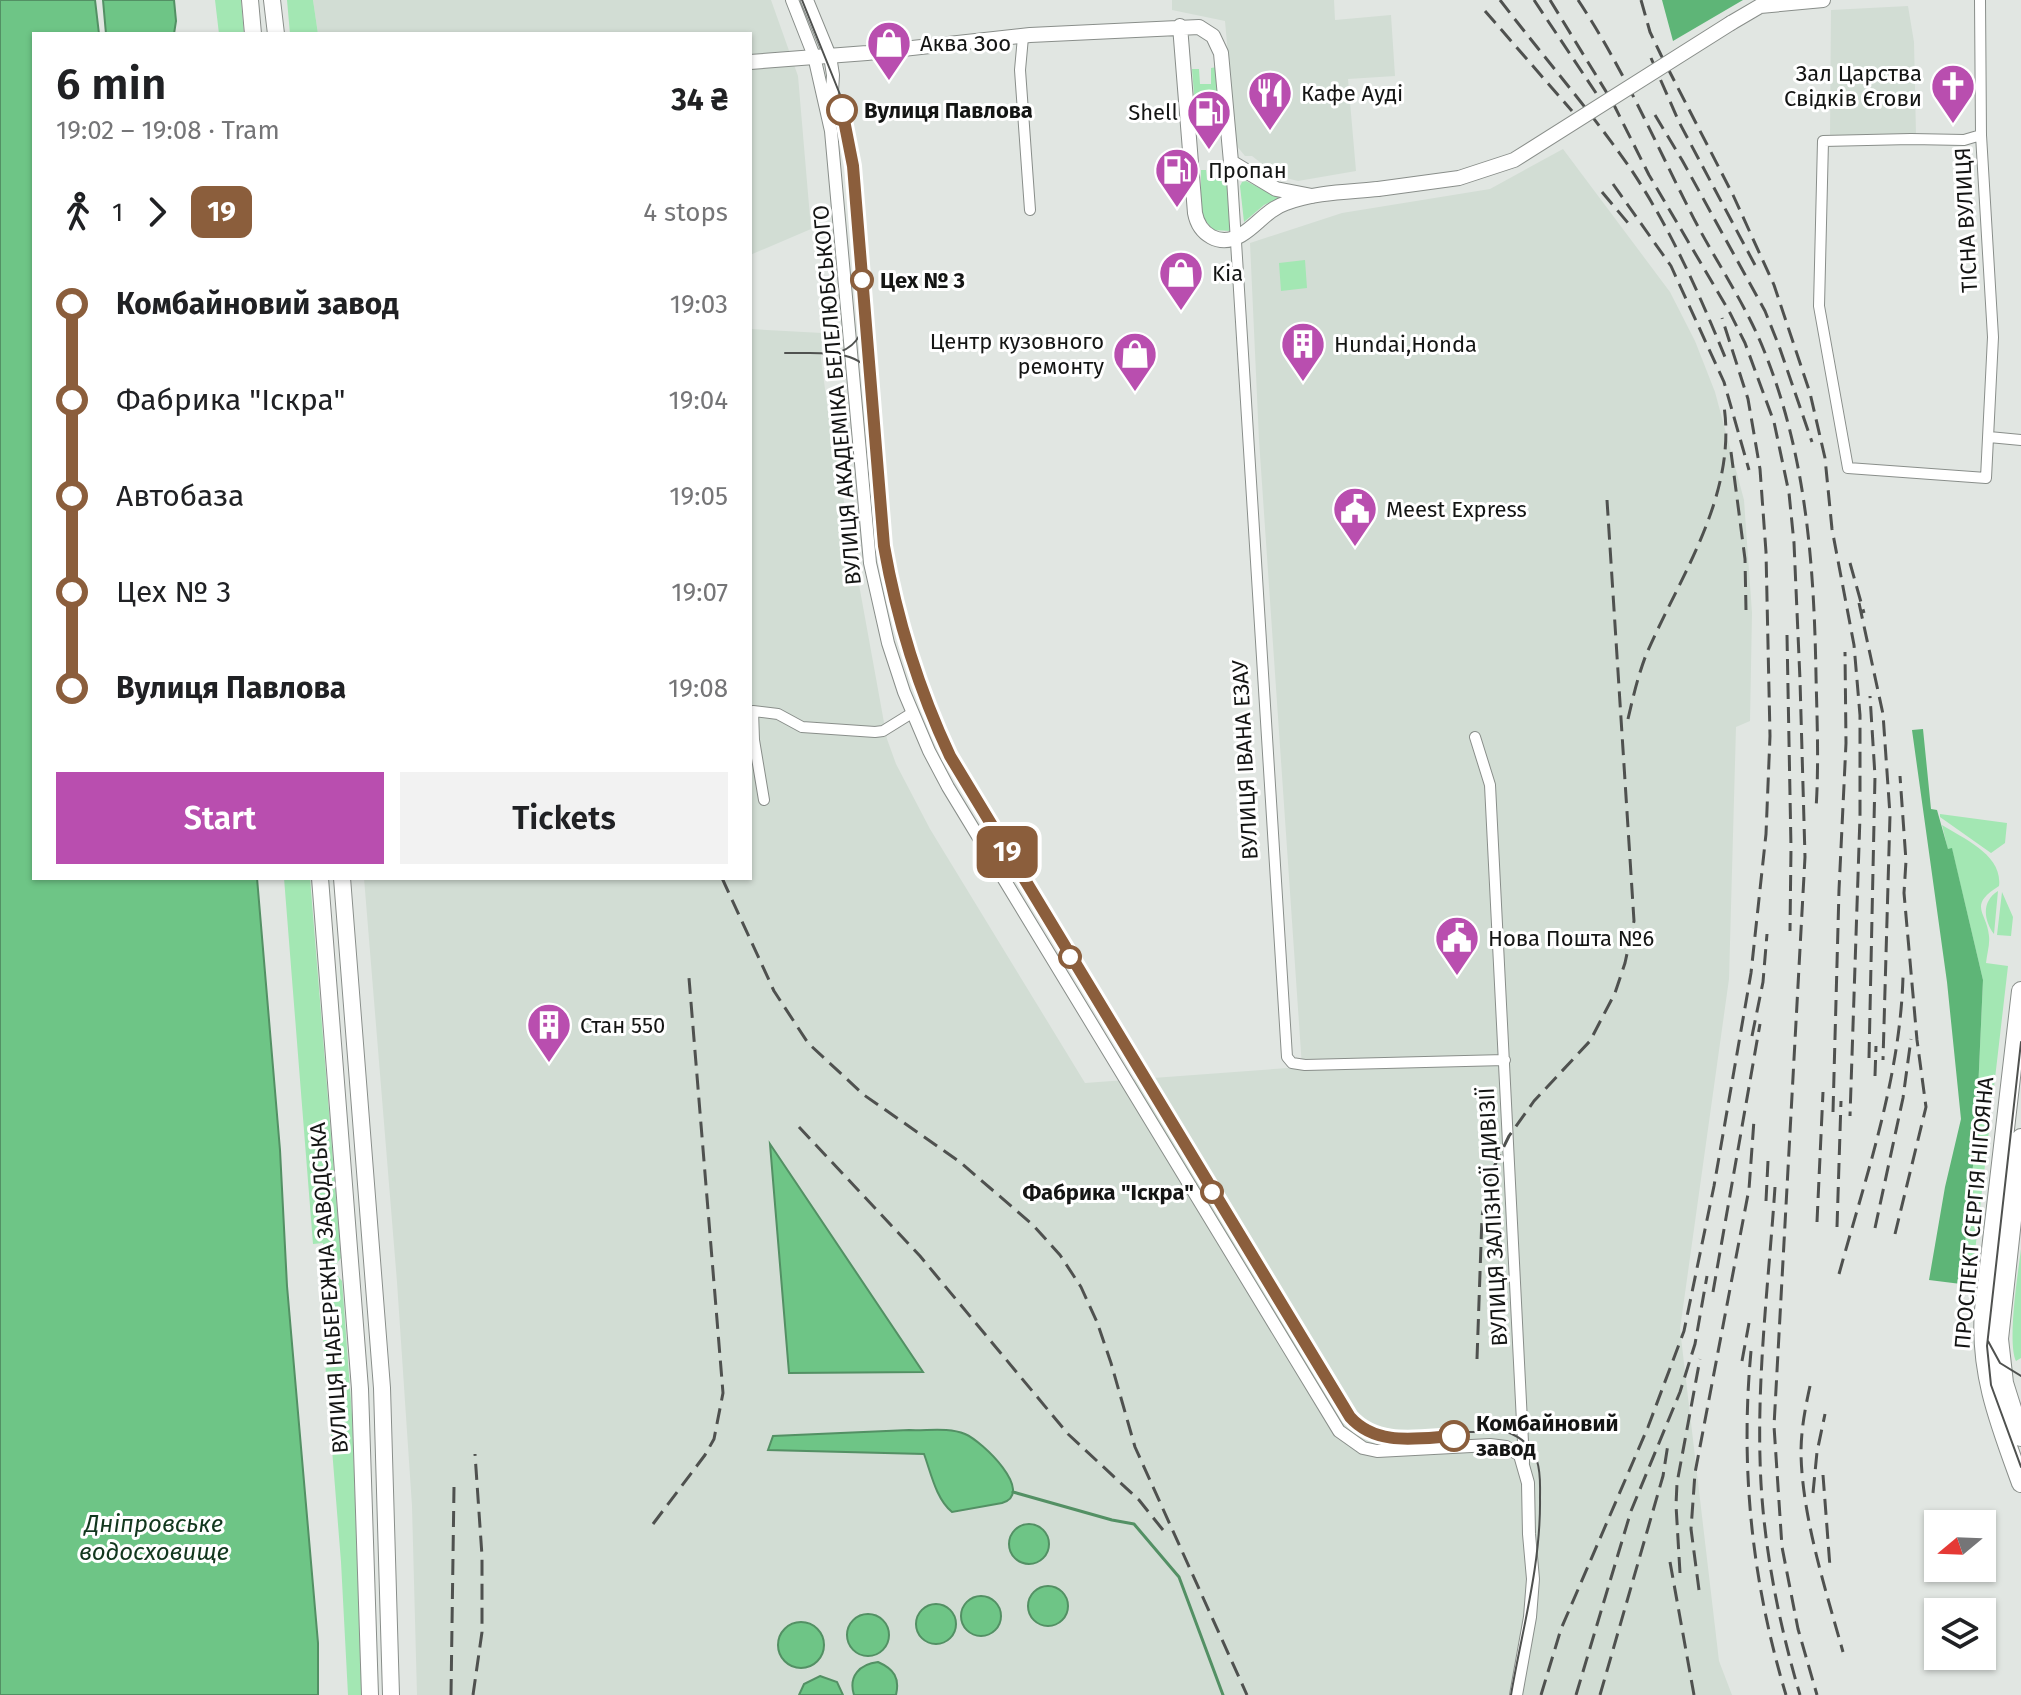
<!DOCTYPE html>
<html lang="en">
<head>
<meta charset="utf-8">
<style>
	body { margin:0; font-family:"Fira Sans",sans-serif; background:#f2f2f2; color:#202124; height:100vh; display:flex; flex-direction:column; font-size:30px; white-space:nowrap }
	* { box-sizing:border-box; margin:0 }
	p { font-size:26px; color:#757577 }
	.icon { flex:none; width:44px; height:44px; fill:none; stroke:currentColor; stroke-width:2; stroke-linecap:round; stroke-linejoin:round }
	.map { position:relative; flex:1; overflow:hidden }
	.drawer { position:absolute; left:32px; top:32px; width:720px; height:848px; display:flex; flex-direction:column; background:#fff; border-radius:0px; box-shadow:0 2px 6px #0004 }
	.drawer>* { flex:none }
	.badge { padding:0 16px; border-radius:12px; font-size:28px; line-height:52px }
	.needle { width:52px; rotate:251deg }
	.tools { position:absolute; left:1924px; top:1510px; display:grid; gap:16px }
	.tools a { display:grid; place-items:center; width:72px; height:72px; border-radius:0px; background:#fff; box-shadow:0 2px 6px #0004; font-size:40px }
	.map>.badge { position:absolute; translate:-50% -50%; box-shadow:0 0 0 4px #fff }
	.legs { display:flex; align-items:center; gap:12px; height:88px; padding:0 24px; font-size:26px }
	.legs p { margin-inline-start:auto }
	.headline { display:flex; align-items:center; justify-content:space-between; height:136px; padding:0 24px }
	h1 { font-size:44px; font-weight:600; line-height:60px }
	.primary-button { display:flex; gap:16px; margin-top:auto; padding:16px 24px }
	.primary-button a { flex:1; height:92px; border-radius:0px; background:#b94eaf; color:#fff; font-size:32px; font-weight:600; line-height:92px; text-align:center }
	.primary-button a+a { background:#f2f2f2; color:#202124 }
	ul { padding:0 24px; list-style:none }
	li { display:flex; align-items:center; gap:28px; height:96px; font-size:30px }
	li i { display:grid; place-items:center; width:12px; height:100%; margin:0 10px; background:currentColor }
	li i::after { content:''; width:20px; height:20px; margin:-10px; border:6px solid; border-radius:50%; background:#fff }
	li p { margin-inline-start:auto }
	li:first-child i { background:linear-gradient(#0000 50%,currentColor 0) }
	li:last-child i { background:linear-gradient(currentColor 50%,#0000 0) }
	.map>svg:first-child { display:block }
	.built { fill:#d2ddd4 }
	.green { fill:#a3e7b3 }
	.forest { fill:#5eb577 }
	.water { fill:#6ec586; stroke:#539064; stroke-width:2 }
	.lines { fill:none; stroke-linecap:round; stroke-linejoin:round }
	.stream { stroke:#539064; stroke-width:3 }
	.minor-casing { stroke:#898e8a; stroke-width:12 }
	.tertiary-casing { stroke:#898e8a; stroke-width:14 }
	.secondary-casing { stroke:#898e8a; stroke-width:16 }
	.primary-casing { stroke:#898e8a; stroke-width:18 }
	.trunk-casing { stroke:#898e8a; stroke-width:20 }
	.minor { stroke:#fff; stroke-width:10 }
	.tertiary { stroke:#fff; stroke-width:12 }
	.secondary { stroke:#fff; stroke-width:14 }
	.primary { stroke:#fff; stroke-width:16 }
	.trunk { stroke:#fff; stroke-width:18 }
	.tram { stroke:#4f514f; stroke-width:2 }
	.rail { stroke:#4f514f; stroke-width:3; stroke-dasharray:16 8; stroke-linecap:butt }
	.secondary-bridge-casing { stroke:#898e8a; stroke-width:16; stroke-linecap:butt }
	.secondary-bridge { stroke:#fff; stroke-width:14 }
	.line-1-casing { stroke:#fff; stroke-width:18 }
	.line-1 { stroke:#8b5e3c; stroke-width:12 }
	.stop-1-dot { fill:#fff; stroke:#8b5e3c; stroke-width:4 }
	.labels { text-anchor:middle; dominant-baseline:central; stroke-width:6; stroke-linejoin:round; paint-order:stroke }
	.poi-label { font-size:22px; fill:#141514; stroke:#fff; text-anchor:start }
	.stop-label { font-size:22px; font-weight:bold; fill:#141514; stroke:#fff; text-anchor:start }
	.street-label { font-size:22px; fill:#141514; stroke:#fff }
	.water-label { font-size:24px; font-style:italic; fill:#12371e; stroke:#fff }
</style>
</head>
<body>
<div class="map">
<svg width="2021" height="1695" viewBox="0 0 2021 1695">
	<rect width="100%" height="100%" fill="#e1e6e2"/>
	<path class="built" d="M313 0H771L798 76 811 229 750 255V34H318Z
		M1172 0H1334L1335 20 1391 15 1395 76 1348 79 1356 171 1298 181 1278 176 1252 156H1245L1236 145 1225 21 1172 10Z
		M1908 6 1914 42 1916 135H1830L1831 10Z
		M1563 149 1670 292 1695 341 1715 392 1744 500 1752 613 1750 721 1736 727 1729 979 1680 1329 1719 1661 1732 1695H417L412 1506 397 1282 364 878H750V329L822 333 821 359 829 419 887 739 896 764 930 829 1085 1083 1302 1067 1259 440 1250 243 1342 213 1490 189Z"/>
	<path class="green" d="M215 0H241L244 34H219Z
		M287 0H313L318 34H290Z
		M1217 67V122L1205 128 1198 124 1196 118 1192 69H1199L1200 84H1211V68Z
		M1216 169 1228 180 1231 231 1213 230 1201 215V170H1206L1207 180 1216 179Z
		M1246 181 1279 198 1264 205 1244 222 1240 186 1242 182Z
		M1305 260 1307 288 1281 291 1279 263Z
		M1940 814 2007 823 2005 843 1991 853 1940 817Z
		M1942 825C1964 839 2003 855 1999 886 1967 906 1987 912 1989 936 1990 944 1987 954 1986 963L2008 966 1971 1286 1961 1284 1976 1136 1983 980 1952 849 1948 850Z
		M284 878H310L341 1258 336 1264 324 1265 323 1243 313 1244Z
		M1998 891 1994 934C1983 919 1982 901 1998 891Z
		M2002 892 2013 917 2011 936 1997 935Z
		M2021 1249V1358L2016 1361C2007 1342 2018 1273 2021 1249Z
		M338 1276 342 1281 352 1415 362 1695H348L341 1562 321 1311V1285Z"/>
	<path class="forest" d="M1662 0H1743L1673 41Z
		M1923 729 1931 809 1937 810 1948 849 1952 848 1983 980 1976 1136 1961 1284 1929 1280 1945 1187 1961 1119 1947 982 1912 730Z"/>
	<path class="water" d="M0 0H95L99 34H34V878H257L280 1150 287 1286 318 1643V1695H0Z
		M103 0H174L176 21 174 34H106Z
		M770 1144 923 1372 789 1373Z
		M909 1430C927 1431 948 1427 965 1434 982 1441 1036 1493 1002 1503L952 1512C936 1499 931 1473 924 1454L768 1450 773 1436Z
		M1009 1544a20 20 0 1 1 40 0a20 20 0 1 1-40 0Z
		M1028 1606a20 20 0 1 1 40 0a20 20 0 1 1-40 0Z
		M961 1616a20 20 0 1 1 40 0a20 20 0 1 1-40 0Z
		M916 1624a20 20 0 1 1 40 0a20 20 0 1 1-40 0Z
		M847 1635a21 21 0 1 1 42 0a21 21 0 1 1-42 0Z
		M778 1645a23 23 0 1 1 46 0a23 23 0 1 1-46 0Z
		M878 1662C894 1669 900 1678 896 1695H854C848 1676 860 1664 878 1662Z
		M820 1676 837 1682 843 1695H799L804 1684Z"/>
	<g class="lines">
		<path class="stream" d="M1013 1492 1112 1520 1134 1524 1179 1577 1223 1695"/>
		<g class="minor-casing">
			<path id="minor" d="M1980 0 1981 135 1993 337 1986 478 1848 468 1819 306 1823 141 1911 139 1964 140 1981 135
				M1023 37 1020 70 1030 210
				M1231 162 1287 1057 1292 1063 1305 1065 1505 1060
				M1989 437 2021 440
				M1475 737 1490 785 1524 1462
				M764 800 754 740 753 711 778 714 802 727 875 732 883 731 912 713"/>
		</g>
		<g class="tertiary-casing">
			<path id="tertiary" d="M792 0 814 56 831 131 870 563 888 643 904 692 929 751 948 787 1339 1431 1363 1448 1377 1451 1490 1445 1506 1447 1520 1455 1528 1483 1529 1534 1533 1579 1530 1617 1516 1695
				M807 0 830 56 833 75 831 108"/>
		</g>
		<g class="secondary-casing">
			<path id="secondary" d="M1731 23 1760 6 1823 0
				M1180 26 1195 213C1199 234 1219 248 1241 235 1258 225 1266 210 1286 203 1315 192 1348 192 1378 189
				M750 62 867 53 1030 35 1199 27 1213 36 1221 53 1231 162 1276 189 1312 196"/>
		</g>
		<g class="primary-casing">
			<path id="primary" d="M250 0 253 34
				M272 0 276 34
				M320 878 360 1389 370 1695
				M342 878 382 1388 391 1695"/>
		</g>
		<g class="trunk-casing">
			<path id="trunk" d="M2021 991 1984 1310C1979 1373 2000 1425 2021 1483
				M2021 1138 1999 1339 2004 1383 2021 1437"/>
		</g>
		<use href="#minor" class="minor"/>
		<use href="#tertiary" class="tertiary"/>
		<use href="#secondary" class="secondary"/>
		<use href="#primary" class="primary"/>
		<use href="#trunk" class="trunk"/>
		<path class="tram" d="M802 0 841 97 853 134 861 200 889 545 896 585 929 699 970 783 1355 1416 1366 1425 1382 1432H1507C1521 1437 1532 1447 1537 1461 1541 1473 1540 1486 1540 1498 1541 1565 1522 1630 1511 1695
			M785 353C813 354 861 346 874 379
			M833 354C854 349 863 336 865 315
			M2021 1042 1987 1346 1991 1385 2021 1467
			M1988 1341 2000 1363 2021 1376"/>
		<path class="rail" d="M1500 0C1542 55 1588 108 1628 165 1669 225 1698 291 1725 357
			M1534 0 1596 93
			M1550 0 1613 103 1649 175 1729 311 1745 343 1774 422 1789 493 1794 543 1800 680 1805 857 1774 1426 1782 1547 1798 1629 1817 1695
			M1578 0C1622 66 1653 138 1689 209 1712 256 1743 299 1763 348 1806 453 1814 563 1816 675 1817 720 1819 764 1816 809
			M1641 0 1650 32 1661 55 1733 195 1774 285 1810 393 1825 458 1832 529 1854 645 1860 715V816L1850 1116
			M1485 11 1572 111
			M1651 58 1679 122 1755 265
			M1655 115 1682 160 1765 311 1779 346 1812 442
			M1613 184 1671 266 1724 382 1749 470
			M1602 192 1628 223
			M1731 452 1745 559 1746 610
			M1850 563 1864 613
			M1859 603 1883 714 1890 815 1883 1060
			M1787 635 1791 848 1790 931
			M1628 719C1633 697 1638 676 1646 655 1680 576 1737 496 1724 406
			M722 878 774 991 808 1043 864 1095 960 1162 1033 1225 1060 1255 1081 1287 1097 1322 1111 1363 1135 1447 1247 1695
			M1752 1036 1763 982 1767 934
			M1869 1058 1875 776 1870 696
			M1875 1076 1876 1046
			M1833 1112 1839 890 1846 743 1845 652
			M799 1127 920 1256 1068 1434 1139 1500 1163 1530
			M1775 1187C1768 1293 1753 1403 1763 1510 1769 1573 1782 1634 1800 1695
			M1766 1201 1768 1161
			M1817 1222 1823 1092
			M1837 1227 1841 1101
			M1875 1228 1903 1098 1911 1039
			M1895 1234 1926 1107 1917 1040 1904 893 1906 861 1900 776
			M1839 1274C1866 1176 1900 1079 1903 977
			M1713 1292 1760 1024
			M1751 1351C1740 1469 1752 1582 1786 1695
			M1477 1359 1482 1216 1492 1171 1509 1136 1534 1101 1590 1041 1615 993 1625 963 1634 921 1607 500
			M1742 1361 1749 1323
			M1810 1386C1805 1409 1801 1430 1801 1453 1802 1517 1826 1591 1843 1652
			M1823 1475 1830 1567
			M1813 1493 1817 1452 1825 1414
			M653 1524 705 1455 714 1439 723 1393 689 978
			M1670 1562 1694 1695
			M1680 1573 1676 1505 1677 1483 1700 1359
			M1699 1590 1691 1529 1695 1473 1749 1189 1754 1120
			M451 1695 454 1487
			M473 1695 482 1632V1556L475 1454
			M1541 1695 1561 1629 1648 1427 1684 1331 1714 1186 1751 973 1766 834 1770 736 1766 552 1760 469 1748 399 1722 318
			M1576 1695 1631 1511 1680 1392 1695 1344 1707 1276
			M1600 1695 1663 1476 1668 1444"/>
		<g class="secondary-bridge-casing">
			<path id="secondary-bridge" d="M1378 189 1459 178 1514 160 1731 23"/>
		</g>
		<use href="#secondary-bridge" class="secondary-bridge"/>
	</g>
	<g class="lines">
		<g class="line-1-casing">
			<path id="line-1" d="M842 110 853 166 884 546C897 620 918 688 950 756L1350 1417C1377 1447 1418 1438 1454 1436"/>
		</g>
		<use href="#line-1" class="line-1"/>
	</g>
	<defs>
		<g id="shop-pin" transform="scale(2.3)"><path d="M0 17L-7.5 6A9.5 9.5 0 1 1 7.5 6Z" fill="#b94eaf" stroke="#fff"/><path d="M-5-2.5h2.3a2.7 3.5 0 0 1 5.4 0H5L5.5 6h-11ZM-1.5-2.5h3a1.5 2.3 0 0 0-3 0Z" fill="#fff"/></g>
		<g id="church-pin" transform="scale(2.3)"><path d="M0 17L-7.5 6A9.5 9.5 0 1 1 7.5 6Z" fill="#b94eaf" stroke="#fff"/><path d="M-1.2-6h2.4v3.5h3.3v2.4h-3.3V6h-2.4V-.1h-3.3v-2.4h3.3Z" fill="#fff"/></g>
		<g id="restaurant-pin" transform="scale(2.3)"><path d="M0 17L-7.5 6A9.5 9.5 0 1 1 7.5 6Z" fill="#b94eaf" stroke="#fff"/><path d="M-5-6h1v4h1v-4h1v4h1v-4h1v5L-1.5 .5V6h-2V.5L-5-1ZM5-6V6H3V1.5H1.5Q1.5-4 5-6Z" fill="#fff"/></g>
		<g id="fuel-pin" transform="scale(2.3)"><path d="M0 17L-7.5 6A9.5 9.5 0 1 1 7.5 6Z" fill="#b94eaf" stroke="#fff"/><path d="M-5.5-6h7V0h2V4h1.3V-2.5L3-4.5l.8-.8L6-3V5H2.5V1h-1V6h-7ZM-4.2-4.7v3.2H.2V-4.7Z" fill="#fff"/></g>
		<g id="building-pin" transform="scale(2.3)"><path d="M0 17L-7.5 6A9.5 9.5 0 1 1 7.5 6Z" fill="#b94eaf" stroke="#fff"/><path d="M-4-6H4V6H1V3H-1V6H-4ZM-2.5-4.3h1.7v1.8h-1.7ZM.8-4.3h1.7v1.8H.8ZM-2.5-1h1.7V.8h-1.7ZM.8-1h1.7V.8H.8Z" fill="#fff"/></g>
		<g id="civic-pin" transform="scale(2.3)"><path d="M0 17L-7.5 6A9.5 9.5 0 1 1 7.5 6Z" fill="#b94eaf" stroke="#fff"/><path d="M-.6-6.5H3V-4.5H.6V-3L4-1V1h2V6H-6V1h2V-1L-.6-3ZM-1.2 2.5V6h2.4V2.5Z" fill="#fff"/></g>
	</defs>
	<g fill-rule="evenodd">
		<use href="#shop-pin" x="889" y="43"/>
		<use href="#church-pin" x="1953" y="86"/>
		<use href="#restaurant-pin" x="1270" y="93"/>
		<use href="#fuel-pin" x="1209" y="112"/>
		<use href="#fuel-pin" x="1177" y="170"/>
		<use href="#shop-pin" x="1181" y="273"/>
		<use href="#building-pin" x="1303" y="344"/>
		<use href="#shop-pin" x="1135" y="354"/>
		<use href="#civic-pin" x="1355" y="509"/>
		<use href="#civic-pin" x="1457" y="938"/>
		<use href="#building-pin" x="549" y="1025"/>
	</g>
	<g class="stop-1-dot">
		<circle cx="842" cy="110" r="14"/>
		<circle cx="862" cy="280" r="10"/>
		<circle cx="1070" cy="957" r="10"/>
		<circle cx="1212" cy="1192" r="10"/>
		<circle cx="1454" cy="1436" r="14"/>
	</g>
	<g class="labels">
		<g class="poi-label">
			<text x="920" y="43">Аква Зоо</text>
			<text x="1922" y="73" text-anchor="end">Зал Царства<tspan x="1922" dy="25">Свідків Єгови</tspan></text>
			<text x="1301" y="93">Кафе Ауді</text>
			<text x="1178" y="112" text-anchor="end">Shell</text>
			<text x="1208" y="170">Пропан</text>
			<text x="1212" y="273">Kia</text>
			<text x="1104" y="341" text-anchor="end">Центр кузовного<tspan x="1104" dy="25">ремонту</tspan></text>
			<text x="1334" y="344">Hundai,Honda</text>
			<text x="1386" y="509">Meest Express</text>
			<text x="1488" y="938">Нова Пошта №6</text>
			<text x="580" y="1025">Стан 550</text>
		</g>
		<g class="stop-label">
			<text x="864" y="110">Вулиця Павлова</text>
			<text x="880" y="280">Цех № 3</text>
			<text x="1194" y="1192" text-anchor="end">Фабрика "Іскра"</text>
			<text x="1476" y="1423">Комбайновий<tspan x="1476" dy="25">завод</tspan></text>
		</g>
		<g class="street-label">
			<text transform="translate(1966 220) rotate(-93)">ТІСНА ВУЛИЦЯ</text>
			<text transform="translate(837 395) rotate(-95)">ВУЛИЦЯ АКАДЕМІКА БЕЛЕЛЮБСЬКОГО</text>
			<text transform="translate(1245 760) rotate(-93)">ВУЛИЦЯ ІВАНА ЕЗАУ</text>
			<text transform="translate(1974 1213) rotate(-85)">ПРОСПЕКТ СЕРГІЯ НІГОЯНА</text>
			<text transform="translate(1493 1217) rotate(-93)">ВУЛИЦЯ ЗАЛІЗНОЇ ДИВІЗІЇ</text>
			<text transform="translate(329 1288) rotate(-94)">ВУЛИЦЯ НАБЕРЕЖНА ЗАВОДСЬКА</text>
		</g>
		<g class="water-label">
			<text x="154" y="1524">Дніпровське<tspan x="154" dy="28">водосховище</tspan></text>
		</g>
	</g>
</svg>
<div class="tools">
<a><svg class="needle" viewBox="-14 -14 28 28"><path d="M0-13l5 13h-10z" fill="#e53935"/><path d="M0 13l5-13h-10z" fill="#757577"/></svg></a>
<a><svg class="icon" aria-label="layers" viewBox="0 0 24 24"><path d="M12 4l9 5-9 5-9-5zM3 14l9 5 9-5"/></svg></a>
</div>
<b class="badge" style="left:1007px;top:852px;background:#8b5e3c;color:#fff">19</b>
<section class="drawer">
<div class="headline"><div><h1>6 min</h1><p>19:02 – 19:08 · Tram</p></div><b>34 ₴</b></div>
<div class="legs"><svg class="icon" aria-label="walk" viewBox="0 0 24 24"><circle cx="13" cy="4" r="2"/><path d="M13 8l-2 6 4 7M11 14l-3 7M7 12l3-4h3l4 4"/></svg>1<svg class="icon" aria-label="forward" viewBox="0 0 24 24"><path d="M9 5l7 7-7 7"/></svg><b class="badge" style="background:#8b5e3c;color:#fff">19</b><p>4 stops</p></div>
<ul>
<li><i style="color:#8b5e3c"></i><b>Комбайновий завод</b><p>19:03</p></li>
<li><i style="color:#8b5e3c"></i><span>Фабрика &quot;Іскра&quot;</span><p>19:04</p></li>
<li><i style="color:#8b5e3c"></i><span>Автобаза</span><p>19:05</p></li>
<li><i style="color:#8b5e3c"></i><span>Цех № 3</span><p>19:07</p></li>
<li><i style="color:#8b5e3c"></i><b>Вулиця Павлова</b><p>19:08</p></li>
</ul>
<div class="primary-button"><a>Start</a><a>Tickets</a></div>
</section>
</div>
</body>
</html>
